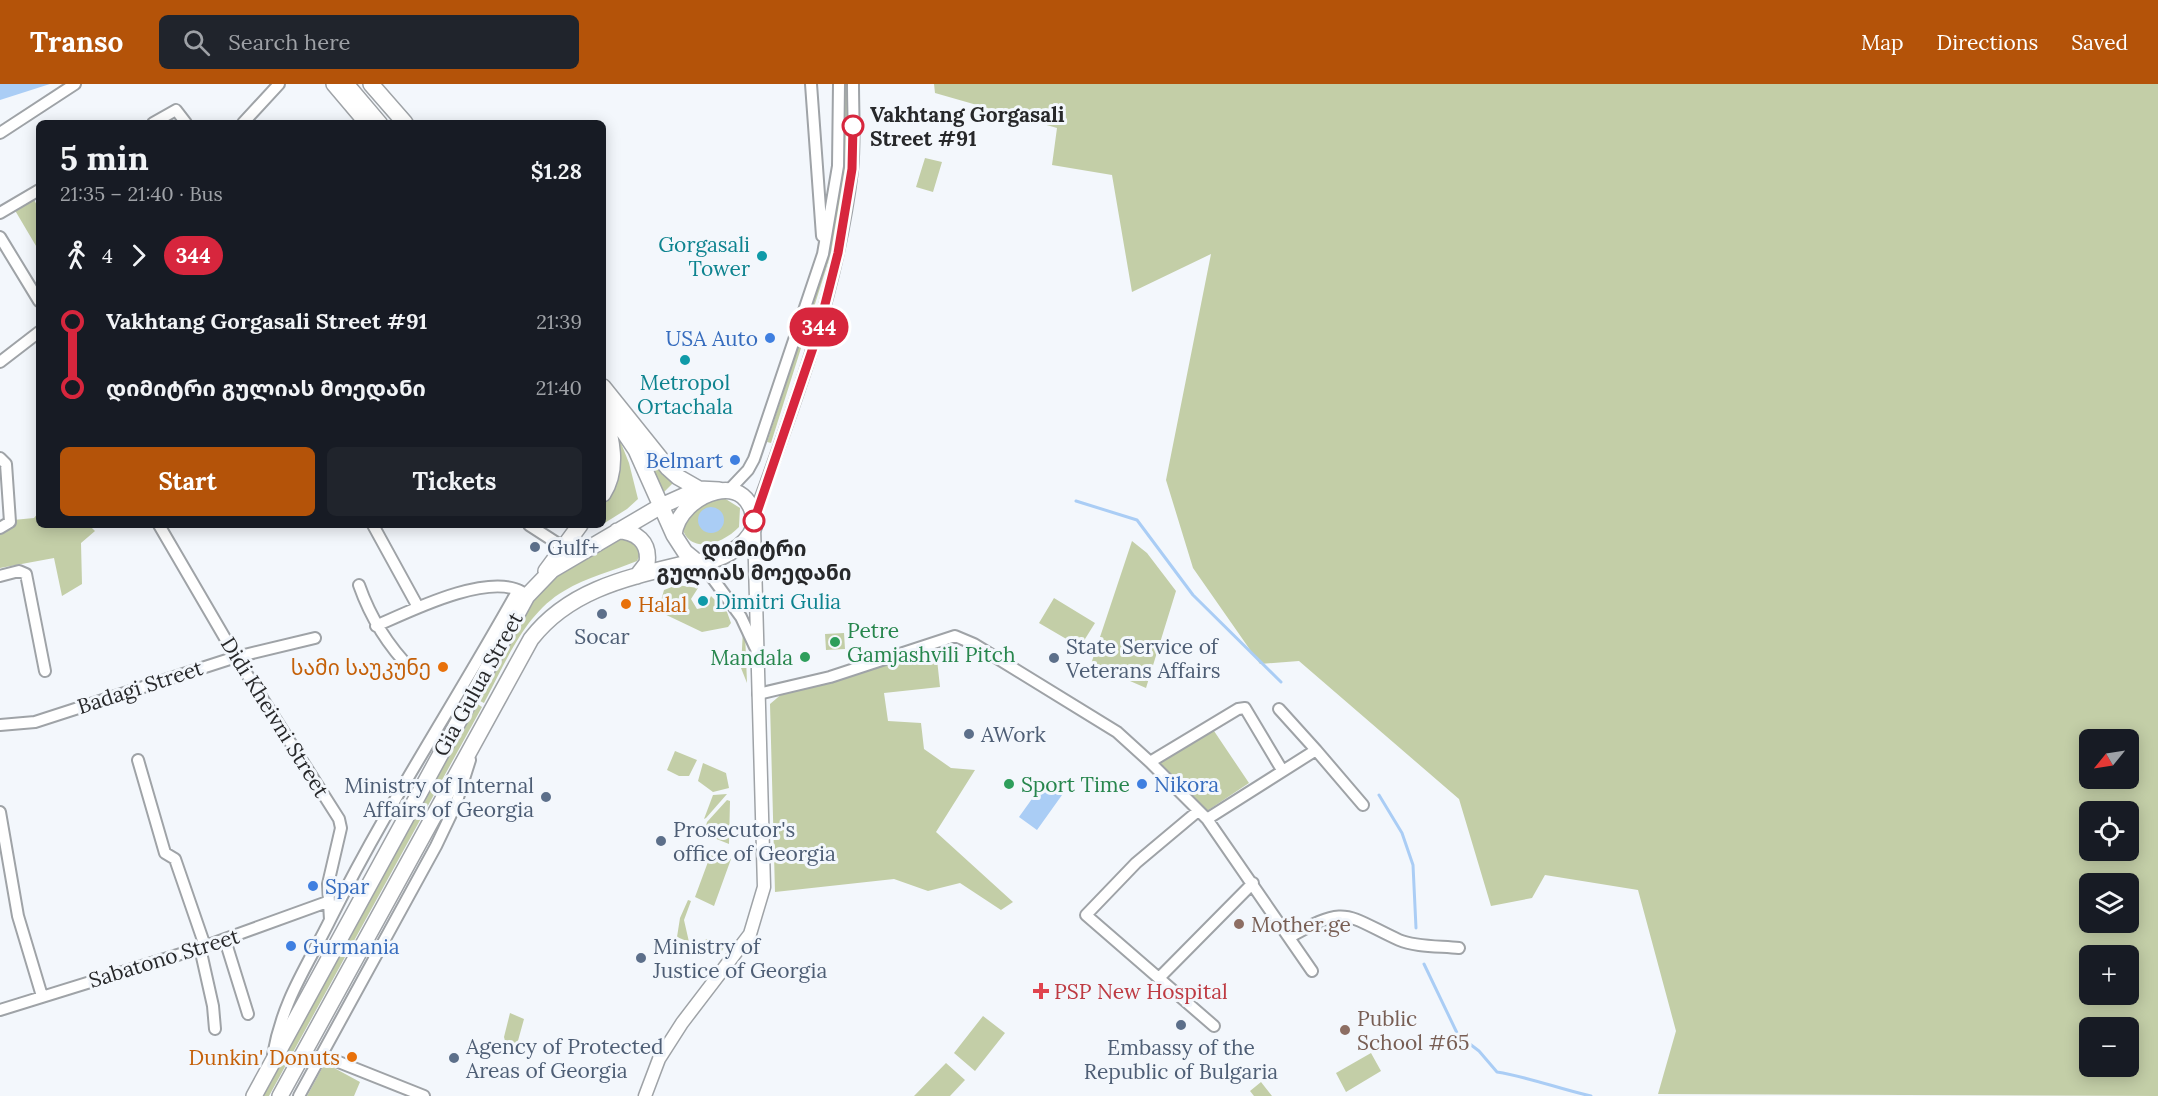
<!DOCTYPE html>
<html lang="en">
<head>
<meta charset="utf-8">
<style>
	body { margin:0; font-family:Lora,"Noto Sans Georgian",serif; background:#20242c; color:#f1f3f6; height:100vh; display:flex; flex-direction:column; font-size:22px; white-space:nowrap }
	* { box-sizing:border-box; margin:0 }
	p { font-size:20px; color:#9ea1a6 }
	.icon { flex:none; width:33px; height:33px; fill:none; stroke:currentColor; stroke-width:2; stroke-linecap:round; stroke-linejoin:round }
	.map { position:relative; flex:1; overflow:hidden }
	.sheet { position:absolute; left:36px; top:36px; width:570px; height:408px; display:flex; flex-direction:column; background:#171b24; border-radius:9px; box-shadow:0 3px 15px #0003 }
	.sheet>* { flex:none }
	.badge { padding:0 12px; border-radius:20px; font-size:21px; line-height:39px }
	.needle { width:39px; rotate:240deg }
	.controls { position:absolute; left:2079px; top:645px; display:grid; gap:12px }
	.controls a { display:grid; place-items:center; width:60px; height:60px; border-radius:9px; background:#171b24; box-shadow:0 3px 15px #0003; font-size:30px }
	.map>.badge { position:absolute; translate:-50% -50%; box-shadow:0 0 0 3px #fff }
	.legs { display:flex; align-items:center; gap:9px; height:66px; padding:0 24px; font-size:20px }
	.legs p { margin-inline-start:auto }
	.headline { display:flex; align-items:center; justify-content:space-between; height:102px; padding:0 24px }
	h1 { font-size:33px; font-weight:800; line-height:45px }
	.cta { display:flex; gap:12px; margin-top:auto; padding:12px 24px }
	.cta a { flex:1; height:69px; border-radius:9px; background:#b45309; color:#fff; font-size:24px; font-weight:800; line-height:69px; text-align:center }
	.cta a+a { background:#20242c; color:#f1f3f6 }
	ul { padding:0 24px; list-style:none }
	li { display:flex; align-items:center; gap:21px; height:66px; font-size:22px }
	li i { display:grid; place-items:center; width:9px; height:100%; margin:0 8px; background:currentColor }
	li i::after { content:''; width:15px; height:15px; margin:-8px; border:4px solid; border-radius:50%; background:#171b24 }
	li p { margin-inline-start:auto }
	li:first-child i { background:linear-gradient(#0000 50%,currentColor 0) }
	li:last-child i { background:linear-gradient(currentColor 50%,#0000 0) }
	header { display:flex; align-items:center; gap:36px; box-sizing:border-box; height:84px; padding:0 30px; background:#b45309; color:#fff }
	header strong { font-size:28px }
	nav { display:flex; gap:33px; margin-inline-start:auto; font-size:21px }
	.search { width:420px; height:54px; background:#20242c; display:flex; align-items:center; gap:15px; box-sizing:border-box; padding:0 21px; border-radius:9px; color:#9ea1a6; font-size:22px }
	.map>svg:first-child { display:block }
	.green { fill:#c3cea7; fill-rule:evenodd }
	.water { fill:#aacdf5 }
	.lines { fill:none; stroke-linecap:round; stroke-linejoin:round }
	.stream { stroke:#aacdf5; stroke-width:3 }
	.minor-casing { stroke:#9fa3a7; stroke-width:14 }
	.major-casing { stroke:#9fa3a7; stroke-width:15 }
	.highway-casing { stroke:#9fa3a7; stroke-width:18 }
	.minor { stroke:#fff; stroke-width:10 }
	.major { stroke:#fff; stroke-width:12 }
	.highway { stroke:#fff; stroke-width:15 }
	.line-1-casing { stroke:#fff; stroke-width:14 }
	.line-1 { stroke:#d7263d; stroke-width:9 }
	.stop-1-dot { fill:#fff; stroke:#d7263d; stroke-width:3 }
	.culture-dot { fill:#0f9aa8; stroke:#f3f7fc; stroke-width:2 }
	.shop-dot { fill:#3f7fe0; stroke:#f3f7fc; stroke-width:2 }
	.service-dot { fill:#5c6f8a; stroke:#f3f7fc; stroke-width:2 }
	.food-dot { fill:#e8710a; stroke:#f3f7fc; stroke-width:2 }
	.leisure-dot { fill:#2e9e5b; stroke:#f3f7fc; stroke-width:2 }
	.education-dot { fill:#8d6e63; stroke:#f3f7fc; stroke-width:2 }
	.health-dot { fill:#e0444e; stroke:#f3f7fc; stroke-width:2 }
	.labels { text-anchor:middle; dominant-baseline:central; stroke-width:6; stroke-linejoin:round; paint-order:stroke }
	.stop-label { font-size:21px; font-weight:bold; fill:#27282a; stroke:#f3f7fc; text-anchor:start }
	.culture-label { font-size:21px; fill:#0d838f; stroke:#f3f7fc; text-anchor:end }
	.shop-label { font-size:21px; fill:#366cbe; stroke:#f3f7fc; text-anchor:start }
	.service-label { font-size:21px; fill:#4e5e75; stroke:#f3f7fc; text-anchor:start }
	.food-label { font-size:21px; fill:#c56008; stroke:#f3f7fc; text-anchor:end }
	.leisure-label { font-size:21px; fill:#27864d; stroke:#f3f7fc; text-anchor:start }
	.street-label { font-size:21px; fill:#27282a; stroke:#f3f7fc }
	.education-label { font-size:21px; fill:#785e54; stroke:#f3f7fc; text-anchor:start }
	.health-label { font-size:21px; fill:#be3a42; stroke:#f3f7fc; text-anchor:start }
</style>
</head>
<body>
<header>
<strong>Transo</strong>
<div class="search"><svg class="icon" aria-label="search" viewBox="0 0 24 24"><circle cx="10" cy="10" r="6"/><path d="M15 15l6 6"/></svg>Search here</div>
<nav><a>Map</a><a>Directions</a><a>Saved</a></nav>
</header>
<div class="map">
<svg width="2158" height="1012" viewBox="0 0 2158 1012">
	<rect width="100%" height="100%" fill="#f3f7fc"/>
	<path class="green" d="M845 0H848L847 84 833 163 771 359 767 358 829 169 844 82Z
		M934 0H2158V1012L1658 1010 1676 947 1638 806 1545 791 1532 814 1491 822 1459 715 1299 577 1260 580 1193 484 1166 396 1211 170 1132 208 1112 91 1052 81 1057 44 935 9ZM2090 656H2128V694H2090ZM2090 728H2128V766H2090ZM2090 800H2128V838H2090ZM2090 872H2128V910H2090ZM2090 944H2128V982H2090Z
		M925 74 942 78 933 108 916 103Z
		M32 112 39 125V167L13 123Z
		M617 349 629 379 638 415 627 425 603 440V420L619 388Z
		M644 363 674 398 663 409Z
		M724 414 740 424 739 443C720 463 682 472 681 434L712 416Z
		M39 428V441H89L95 447 81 459 82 500 62 512 54 474 0 484V448L11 445 13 436 34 434Z
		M622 451 634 454 640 471 637 477C613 487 587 493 564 507 524 530 505 580 484 619L478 616 532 515 558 487Z
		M1132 457 1147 469 1176 507 1146 604 1091 580Z
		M677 501 698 504 691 515 697 525 706 523 711 512 727 528 731 539 728 543 702 548 658 527 664 506Z
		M1054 514 1095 539 1080 563 1039 539Z
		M743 545 745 548 747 599 741 584Z
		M844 549 845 565 826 566 825 550Z
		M936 566 940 603 884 609 888 637 921 639 924 665 951 684 975 686 936 748 1013 818 1001 826 960 799 928 807 894 795 775 808 770 620 783 609Z
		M476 619 482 623 269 1012H262Z
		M1212 644 1249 699 1204 729 1156 678Z
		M675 667 697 676 689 692H679L667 686Z
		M703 679 726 689 729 704 713 708 698 697Z
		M727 710 706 734 704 735 713 711Z
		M727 716 730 717 729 760 704 750 707 738Z
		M712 767 731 775 714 822 695 813Z
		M688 816 691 817 684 836 689 858 677 853 680 834Z
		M706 855 724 863 720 871 703 864Z
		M510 929 524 935 516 964 506 961 504 953Z
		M983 932 1005 949 975 987 954 969Z
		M1371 969 1381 987 1346 1008 1336 989Z
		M325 979 360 998 354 1012H307Z
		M946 979 965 996 950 1012H914Z
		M1261 998 1272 1012H1254L1250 1007Z"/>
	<path class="water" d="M0 0H50L0 16Z
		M698 436a13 13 0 1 1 26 0a13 13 0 1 1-26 0Z
		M1044 698 1062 711 1037 746 1019 733Z"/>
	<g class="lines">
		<path class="stream" d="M1076 417 1137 436 1193 511 1281 598
			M1379 711 1402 749 1413 781 1416 844
			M1424 880 1458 951 1479 967 1497 988C1529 993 1559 1005 1591 1012"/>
		<g class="minor-casing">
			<path id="minor" d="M811 0 822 152
				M153 39 176 26 186 39
				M243 39 279 0
				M0 49 75 0
				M0 129 39 106
				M0 153 39 217
				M0 278 39 248
				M0 374 6 380 10 438 0 444
				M730 405 748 386 754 375 823 170 838 82 839 0
				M754 432C795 320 838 206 852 87 855 58 853 28 853 0
				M159 441 236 573 339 735 341 744 328 800 330 836
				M373 441 418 523
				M529 441 563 463
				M700 477 741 533 755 563
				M0 492 19 487 26 490 45 587
				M359 501C371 535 387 561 412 586
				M376 542C410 527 488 488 522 508
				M758 610 830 593 955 552 974 560 1117 648 1150 678 1207 735 1312 887
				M0 641 35 638 236 573 315 554
				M1316 666 1363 721
				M138 676 165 769 175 775 205 862
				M1150 678 1238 625 1245 624 1282 686
				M1198 727 1136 779 1086 831 1214 942
				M0 728 18 832 42 912
				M1207 735 1316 666 1279 625
				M1290 853C1347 820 1345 831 1399 856 1415 863 1441 862 1459 864
				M225 856 248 930
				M200 864 213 922 215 945
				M1159 894 1253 799
				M0 926 200 864 327 818
				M273 971C283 915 307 883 331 834 387 721 457 616 518 506
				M321 971 424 1012
				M299 1012 436 762 456 720 470 676"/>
		</g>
		<g class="major-casing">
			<path id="major" d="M348 0 381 39
				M645 1012 659 975 682 939 750 850 764 803 754 443"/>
		</g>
		<g class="highway-casing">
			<path id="highway" d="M334 0 367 39
				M371 0 405 39
				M603 303 668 384 678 393 699 405
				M603 317 636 366 674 451 685 468 696 477C717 480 746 463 754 443 755 381 679 408 674 451
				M603 327C612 354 619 385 603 410
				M617 447C636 447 650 458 647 479L637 492
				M546 487 580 441
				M254 1012 527 512 552 486 661 422 699 405 719 406
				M280 1012 531 555C572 502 636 492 696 477"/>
		</g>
		<use href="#minor" class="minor"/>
		<use href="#major" class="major"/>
		<use href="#highway" class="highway"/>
	</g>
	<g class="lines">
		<g class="line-1-casing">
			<path id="line-1" d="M754 437 817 252 838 169 852 85 853 42"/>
		</g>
		<use href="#line-1" class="line-1"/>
	</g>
	<g class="stop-1-dot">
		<circle cx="853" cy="42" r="10"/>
		<circle cx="754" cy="437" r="10"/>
	</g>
	<g class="culture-dot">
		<circle cx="762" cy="172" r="6"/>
		<circle cx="685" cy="276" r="6"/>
		<circle cx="703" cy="517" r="6"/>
	</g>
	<g class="shop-dot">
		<circle cx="770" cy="254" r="6"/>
		<circle cx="735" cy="376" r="6"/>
		<circle cx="1142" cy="700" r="6"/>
		<circle cx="313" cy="802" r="6"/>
		<circle cx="291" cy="862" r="6"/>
	</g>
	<g class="service-dot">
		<circle cx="535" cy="463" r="6"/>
		<circle cx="602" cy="530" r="6"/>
		<circle cx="1054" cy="574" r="6"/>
		<circle cx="969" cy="650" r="6"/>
		<circle cx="546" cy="713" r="6"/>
		<circle cx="661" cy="757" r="6"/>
		<circle cx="641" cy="874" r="6"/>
		<circle cx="1181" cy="941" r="6"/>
		<circle cx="454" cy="974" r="6"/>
	</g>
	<g class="food-dot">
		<circle cx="626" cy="520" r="6"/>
		<circle cx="443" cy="583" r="6"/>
		<circle cx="352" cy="973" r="6"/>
	</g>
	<g class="leisure-dot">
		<circle cx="835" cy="558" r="6"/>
		<circle cx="805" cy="573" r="6"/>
		<circle cx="1009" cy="700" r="6"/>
	</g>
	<g class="education-dot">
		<circle cx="1239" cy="840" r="6"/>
		<circle cx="1345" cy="946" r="6"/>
	</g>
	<path class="health-dot" d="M1038 898h6v6h6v6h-6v6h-6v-6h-6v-6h6z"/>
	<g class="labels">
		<g class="stop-label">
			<text x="870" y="30">Vakhtang Gorgasali<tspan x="870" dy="24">Street #91</tspan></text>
			<text x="754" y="464" text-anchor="middle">დიმიტრი<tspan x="754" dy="24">გულიას მოედანი</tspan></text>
		</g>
		<g class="culture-label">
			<text x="750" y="160">Gorgasali<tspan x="750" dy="24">Tower</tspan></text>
			<text x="685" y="298" text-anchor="middle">Metropol<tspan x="685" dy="24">Ortachala</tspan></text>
			<text x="715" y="517" text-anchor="start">Dimitri Gulia</text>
		</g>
		<g class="shop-label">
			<text x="758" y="254" text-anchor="end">USA Auto</text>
			<text x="723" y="376" text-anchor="end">Belmart</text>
			<text x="1154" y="700">Nikora</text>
			<text x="325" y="802">Spar</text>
			<text x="303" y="862">Gurmania</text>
		</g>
		<g class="service-label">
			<text x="547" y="463">Gulf+</text>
			<text x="602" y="552" text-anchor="middle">Socar</text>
			<text x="1066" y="562">State Service of<tspan x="1066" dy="24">Veterans Affairs</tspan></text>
			<text x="981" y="650">AWork</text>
			<text x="534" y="701" text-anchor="end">Ministry of Internal<tspan x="534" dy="24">Affairs of Georgia</tspan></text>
			<text x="673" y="745">Prosecutor's<tspan x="673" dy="24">office of Georgia</tspan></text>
			<text x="653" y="862">Ministry of<tspan x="653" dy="24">Justice of Georgia</tspan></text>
			<text x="466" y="962">Agency of Protected<tspan x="466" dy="24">Areas of Georgia</tspan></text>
			<text x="1181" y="963" text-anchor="middle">Embassy of the<tspan x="1181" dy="24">Republic of Bulgaria</tspan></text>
		</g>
		<g class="food-label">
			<text x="638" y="520" text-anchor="start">Halal</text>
			<text x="431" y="583">სამი საუკუნე</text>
			<text x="340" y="973">Dunkin' Donuts</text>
		</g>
		<g class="leisure-label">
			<text x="847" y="546">Petre<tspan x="847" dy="24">Gamjashvili Pitch</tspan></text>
			<text x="793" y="573" text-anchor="end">Mandala</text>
			<text x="1021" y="700">Sport Time</text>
		</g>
		<g class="street-label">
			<text transform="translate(478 600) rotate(-61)">Gia Gulua Street</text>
			<text transform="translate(140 603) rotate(-18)">Badagi Street</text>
			<text transform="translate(275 633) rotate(58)">Didi Kheivni Street</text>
			<text transform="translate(164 874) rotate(-17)">Sabatono Street</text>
		</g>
		<g class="education-label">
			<text x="1251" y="840">Mother.ge</text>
			<text x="1357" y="934">Public<tspan x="1357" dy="24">School #65</tspan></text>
		</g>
		<g class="health-label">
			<text x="1054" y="907">PSP New Hospital</text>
		</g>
	</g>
</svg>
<div class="controls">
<a><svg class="needle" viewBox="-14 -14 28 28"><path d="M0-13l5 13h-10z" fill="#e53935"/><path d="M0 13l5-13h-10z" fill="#9ea1a6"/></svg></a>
<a><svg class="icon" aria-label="locate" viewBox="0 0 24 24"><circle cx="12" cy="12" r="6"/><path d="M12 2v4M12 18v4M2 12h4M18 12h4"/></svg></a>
<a><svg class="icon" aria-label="layers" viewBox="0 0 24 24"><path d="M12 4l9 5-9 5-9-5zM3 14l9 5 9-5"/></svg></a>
<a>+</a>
<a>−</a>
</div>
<b class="badge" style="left:819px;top:243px;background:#d7263d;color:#fff">344</b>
<section class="sheet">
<div class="headline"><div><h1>5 min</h1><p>21:35 – 21:40 · Bus</p></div><b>$1.28</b></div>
<div class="legs"><svg class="icon" aria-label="walk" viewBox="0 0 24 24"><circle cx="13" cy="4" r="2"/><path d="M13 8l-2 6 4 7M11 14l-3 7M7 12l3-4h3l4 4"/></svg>4<svg class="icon" aria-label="forward" viewBox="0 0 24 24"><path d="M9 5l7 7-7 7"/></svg><b class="badge" style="background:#d7263d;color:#fff">344</b></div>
<ul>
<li><i style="color:#d7263d"></i><b>Vakhtang Gorgasali Street #91</b><p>21:39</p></li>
<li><i style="color:#d7263d"></i><b>დიმიტრი გულიას მოედანი</b><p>21:40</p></li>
</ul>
<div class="cta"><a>Start</a><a>Tickets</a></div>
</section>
</div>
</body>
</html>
